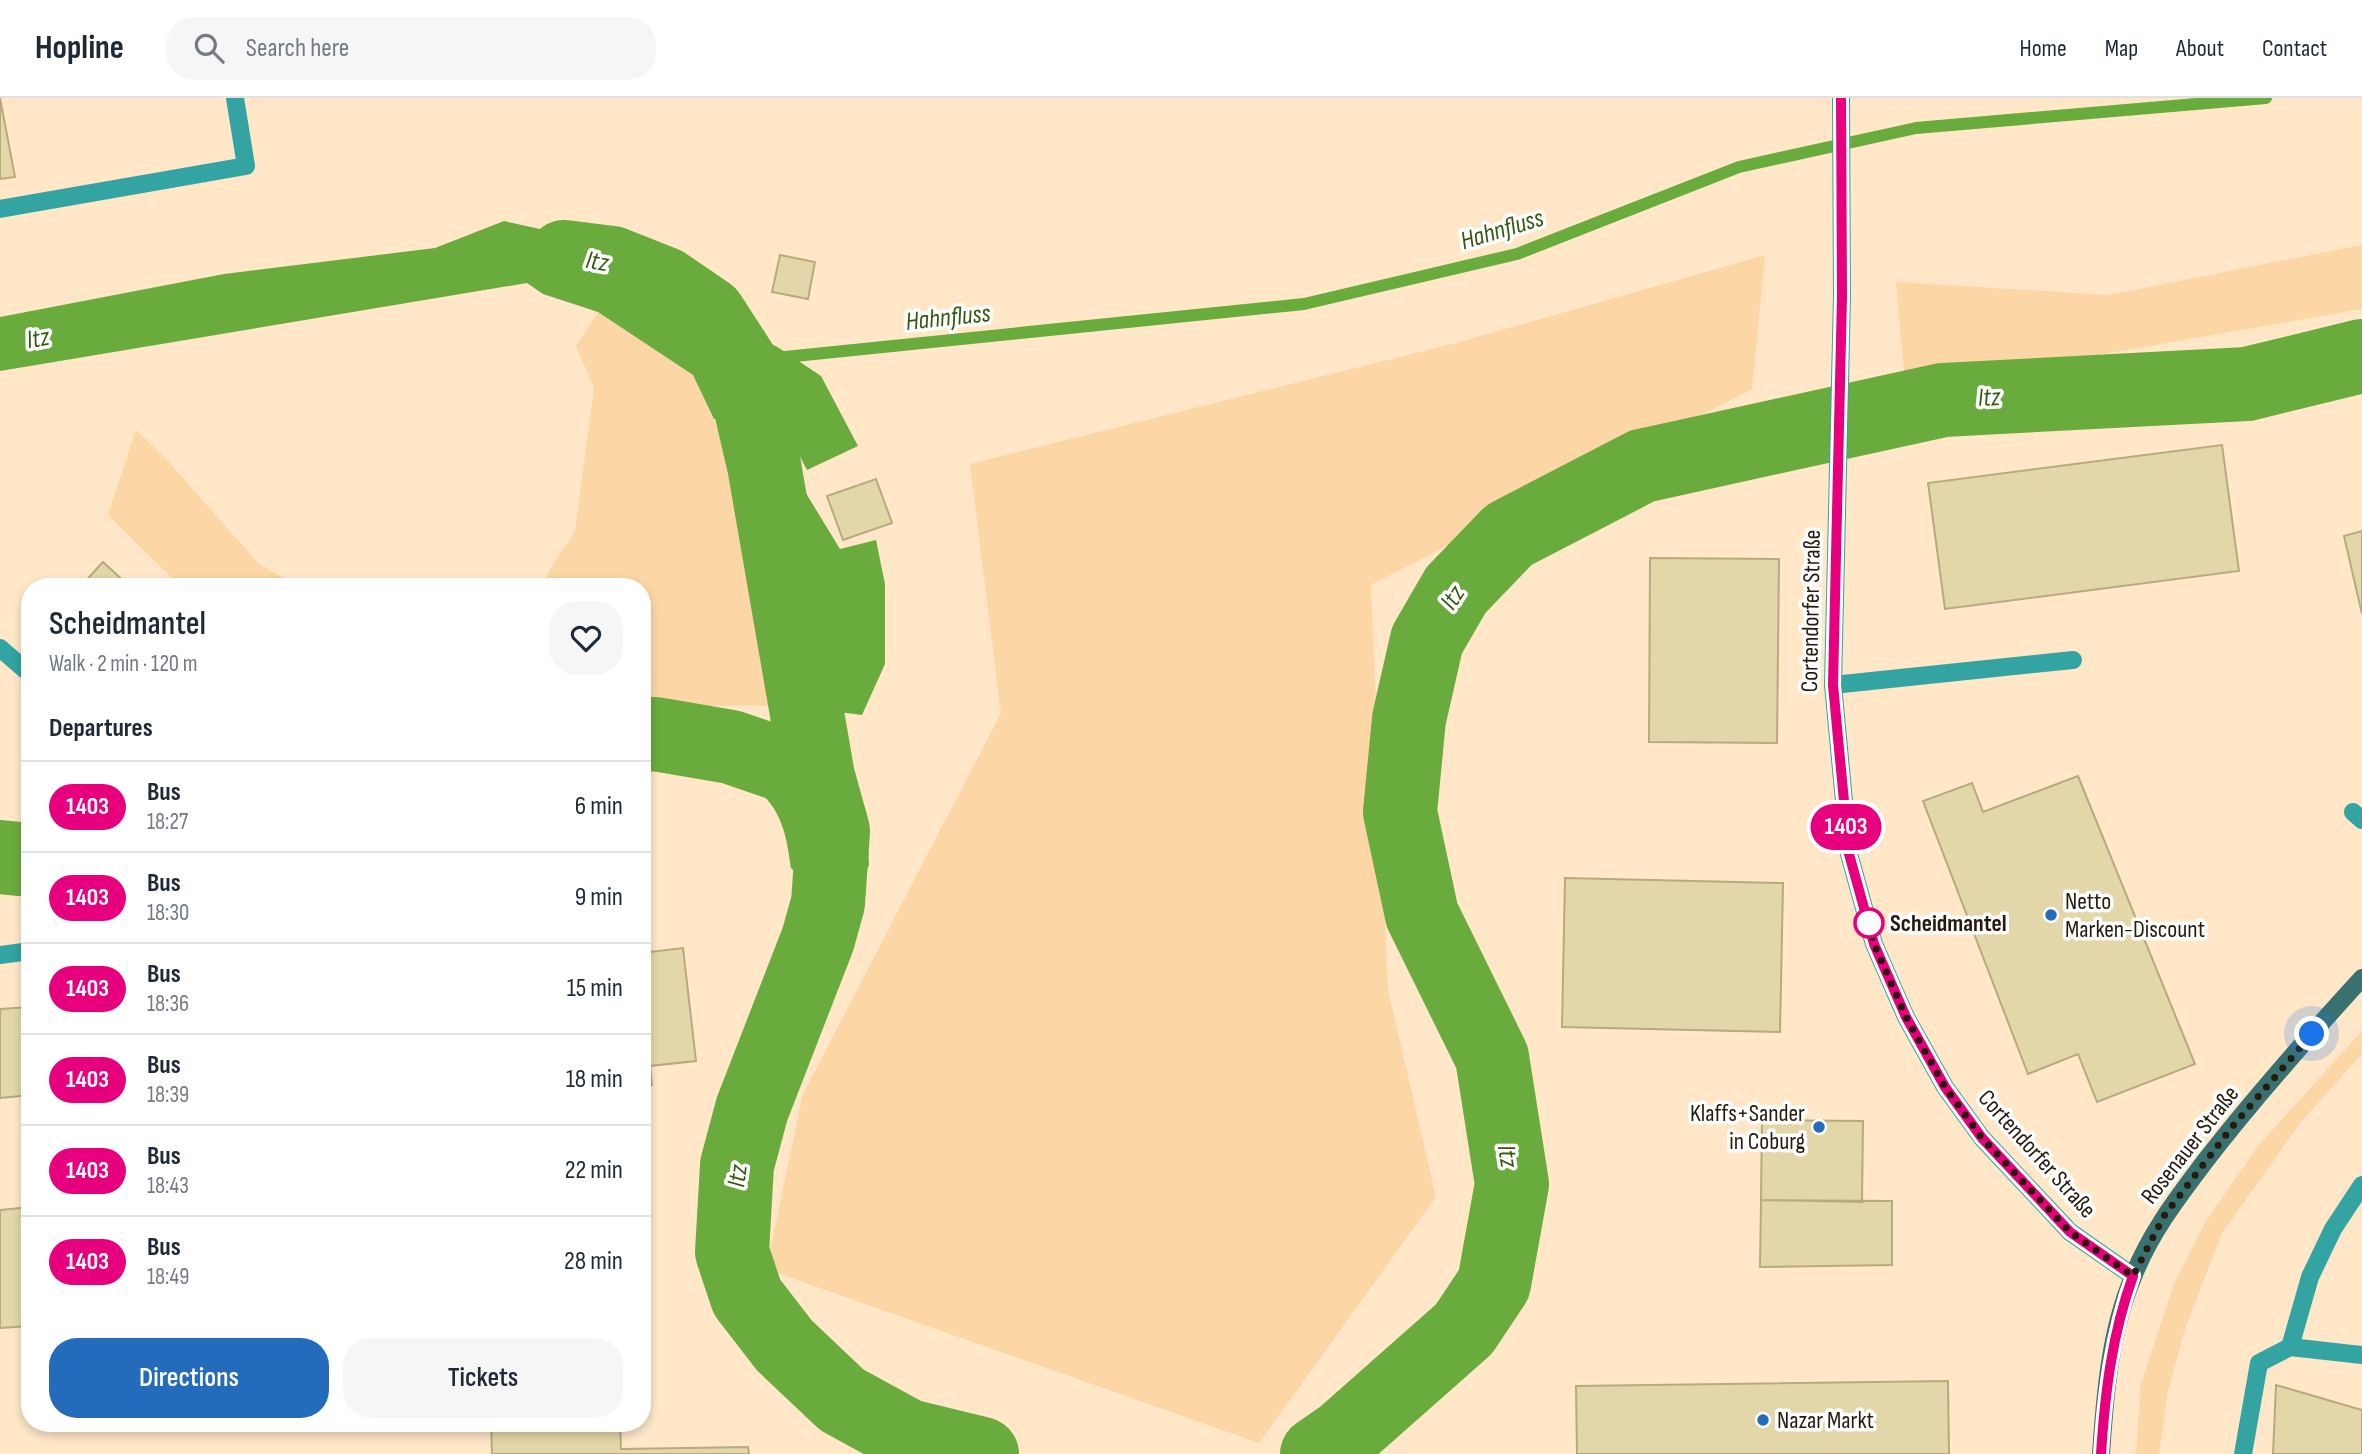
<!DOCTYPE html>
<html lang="en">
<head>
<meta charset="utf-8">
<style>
	body { margin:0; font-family:"Sofia Sans Condensed",sans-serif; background:#f6f6f7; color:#1f2937; height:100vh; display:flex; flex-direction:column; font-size:26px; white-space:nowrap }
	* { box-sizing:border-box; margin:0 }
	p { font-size:23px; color:#747a83 }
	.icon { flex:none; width:38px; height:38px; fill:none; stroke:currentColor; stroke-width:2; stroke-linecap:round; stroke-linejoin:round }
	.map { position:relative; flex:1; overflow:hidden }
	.drawer { position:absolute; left:21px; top:480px; width:630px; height:854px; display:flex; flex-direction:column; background:#fff; border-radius:28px; box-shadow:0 4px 10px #0003 }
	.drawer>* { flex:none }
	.badge { padding:0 14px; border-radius:23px; font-size:24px; line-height:46px }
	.you { position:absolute; width:35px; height:35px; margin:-18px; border:5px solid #fff; border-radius:50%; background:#1a73e8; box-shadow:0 0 0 10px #1a73e833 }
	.map>.badge { position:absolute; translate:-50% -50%; box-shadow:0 0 0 4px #fff }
	h2 { padding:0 28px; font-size:26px; line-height:63px }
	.round { display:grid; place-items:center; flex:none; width:74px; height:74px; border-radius:28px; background:#f6f6f7 }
	.head { display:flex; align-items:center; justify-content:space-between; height:119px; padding:0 28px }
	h1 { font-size:33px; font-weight:600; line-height:52px }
	.action { display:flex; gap:14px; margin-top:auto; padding:14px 28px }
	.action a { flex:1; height:80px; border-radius:28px; background:#256bbb; color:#fff; font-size:28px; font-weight:600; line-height:80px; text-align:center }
	.action a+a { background:#f6f6f7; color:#1f2937 }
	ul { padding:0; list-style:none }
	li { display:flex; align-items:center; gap:21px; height:91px; padding:0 28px; border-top:2px solid #e0e1e3 }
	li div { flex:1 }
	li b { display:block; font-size:26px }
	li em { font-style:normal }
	li .badge { min-width:77px; font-weight:700; text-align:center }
	header { display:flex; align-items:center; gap:42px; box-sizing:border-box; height:98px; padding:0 35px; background:#fff; border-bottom:2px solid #e0e1e3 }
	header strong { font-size:33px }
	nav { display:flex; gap:38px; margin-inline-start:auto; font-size:24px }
	.search { width:490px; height:63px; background:#f6f6f7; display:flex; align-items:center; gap:18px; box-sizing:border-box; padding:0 24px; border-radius:28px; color:#747a83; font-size:26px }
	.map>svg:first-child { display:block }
	.green { fill:#fcd7a5 }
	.water { fill:#6aab3e }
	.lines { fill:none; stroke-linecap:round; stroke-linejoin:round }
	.stream { stroke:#6aab3e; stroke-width:12 }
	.river { stroke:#6aab3e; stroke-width:74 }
	.building { fill:#e3d7a9; stroke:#b6aa7e; stroke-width:2 }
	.lane { stroke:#34a4a3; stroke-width:18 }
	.street { stroke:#34a4a3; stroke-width:18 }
	.secondary { stroke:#397171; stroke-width:18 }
	.line-casing { stroke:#fff; stroke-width:16 }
	.line { stroke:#e6007e; stroke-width:10 }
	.walk { stroke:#251a0b; stroke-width:7; stroke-dasharray:0 12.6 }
	.poi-dot { fill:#256bbb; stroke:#fff; stroke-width:2.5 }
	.stop-dot { fill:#fff; stroke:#e6007e; stroke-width:3.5 }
	.labels { text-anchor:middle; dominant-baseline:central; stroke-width:7; stroke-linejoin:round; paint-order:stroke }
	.street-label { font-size:24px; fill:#251a0b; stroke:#fff }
	.poi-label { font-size:24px; fill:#251a0b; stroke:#fff; text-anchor:start }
	.stop-label { font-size:24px; font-weight:bold; fill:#251a0b; stroke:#fff; text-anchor:start }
	.water-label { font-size:26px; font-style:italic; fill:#315a0f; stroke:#fff }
</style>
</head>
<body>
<header>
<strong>Hopline</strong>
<div class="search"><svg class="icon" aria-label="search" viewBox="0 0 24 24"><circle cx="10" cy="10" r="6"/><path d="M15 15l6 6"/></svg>Search here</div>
<nav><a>Home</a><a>Map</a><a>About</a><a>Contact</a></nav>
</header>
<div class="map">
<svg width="2362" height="1356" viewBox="0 0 2362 1356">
	<rect width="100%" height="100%" fill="#ffe7c8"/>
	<path class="green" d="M2362 147V211L2018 271 1905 283 1896 184 2109 197Z
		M1765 157 1752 291 1371 487 1388 892 1436 1099 1259 1345 766 1171 803 996 1001 615 970 366 1456 245Z
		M598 214 694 277 714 321 738 382 784 607 642 609V488H542L551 469 575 434 594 290 576 248Z
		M136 332 166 361 259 466 298 488H180L108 417Z
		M2362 933V956L2301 1024 2222 1135 2185 1231 2168 1293 2159 1356H2136L2141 1286 2174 1186 2206 1123 2258 1048Z"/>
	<path class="water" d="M504 123 540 131 619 161 779 250 821 278 858 348 807 372 778 317 714 321 693 277 598 214 543 196 527 185 0 273V219L224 176 435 150Z
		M790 369 840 451 876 442 885 486V566L862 617 784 607 738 382Z
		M800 649 844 672 866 713 869 767 845 818 791 770C787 743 784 720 765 699Z"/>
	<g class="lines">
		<path class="stream" d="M775 260 1304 206 1517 156 1739 69 1916 30 2266 0"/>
		<path class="river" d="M564 159 612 165 665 186 709 216 740 264 764 367 818 679 833 733 828 805 818 841 752 1011 737 1067 732 1154 747 1199 784 1247 842 1302 908 1338 982 1356
			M642 637 655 636 731 649 818 679
			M0 759 30 762
			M1317 1356 1343 1338 1464 1231 1494 1186 1512 1086 1492 959 1422 817 1400 714 1409 621 1427 542 1456 492 1509 437 1642 368 1943 302 2247 286 2362 258"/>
	</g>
	<path class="building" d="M0 0 15 79 0 81Z
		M780 157 815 164 808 201 772 194Z
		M2222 347 2239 473 1945 511 1928 385Z
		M876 381 892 425 843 442 827 398Z
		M2362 433V516L2344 438Z
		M1650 460 1779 461 1777 645 1649 644Z
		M103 464 129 488H81Z
		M2078 678 2195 966 2097 1004 2078 956 2028 976 1923 703 1972 685 1983 714Z
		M1565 780 1783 785 1780 934 1562 929Z
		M683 850 696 963 650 968 652 987 642 988V855Z
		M30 909V997L0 1000V911Z
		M1762 1022 1863 1023 1862 1104 1761 1102Z
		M1761 1102 1892 1103V1167L1760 1169Z
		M30 1109V1228L0 1230V1112Z
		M1948 1283 1949 1356H1577L1576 1288Z
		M2276 1287 2362 1312V1356H2273Z
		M491 1325H620L621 1351 748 1349 749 1356H492Z"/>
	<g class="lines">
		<path class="lane" d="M0 111 246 68 235 0
			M0 550 30 576
			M1833 587 2073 562
			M2353 714 2362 722
			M2362 1087 2333 1131 2310 1179 2290 1249 2362 1257
			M2243 1356 2259 1265 2290 1249"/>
		<path class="street" d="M1841 0 1842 198 1833 587 1849 756 1874 846 1906 919 1945 989 1982 1040 2070 1134 2133 1178
			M0 857 30 853"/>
		<path class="secondary" d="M2101 1356C2105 1296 2110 1234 2133 1179 2150 1135 2178 1099 2206 1062 2255 999 2308 939 2362 880"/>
	</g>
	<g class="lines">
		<g class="line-casing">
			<path id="line" d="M1841 0 1842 198 1833 587 1849 756 1874 846 1906 919 1945 989 1982 1040 2070 1134 2133 1178C2112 1236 2105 1295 2101 1356"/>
		</g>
		<use href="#line" class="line"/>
		<path class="walk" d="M1869 825 1867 820 1874 846 1906 919 1945 989 1982 1040 2070 1134 2133 1178 2164 1118 2232 1029 2312 936"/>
	</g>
	<g class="poi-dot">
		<circle cx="2051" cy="817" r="7"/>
		<circle cx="1819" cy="1029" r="7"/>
		<circle cx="1763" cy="1322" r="7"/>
	</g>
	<circle class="stop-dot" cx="1869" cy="825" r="14"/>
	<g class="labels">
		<g class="street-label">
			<text transform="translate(1811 513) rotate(-89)">Cortendorfer Straße</text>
			<text transform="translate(2190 1047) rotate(-52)">Rosenauer Straße</text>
			<text transform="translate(2037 1056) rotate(48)">Cortendorfer Straße</text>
		</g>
		<g class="poi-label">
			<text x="2065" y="803">Netto<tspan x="2065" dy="28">Marken-Discount</tspan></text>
			<text x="1805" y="1015" text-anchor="end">Klaffs+Sander<tspan x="1805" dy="28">in Coburg</tspan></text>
			<text x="1777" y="1322">Nazar Markt</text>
		</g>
		<g class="stop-label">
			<text x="1890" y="825">Scheidmantel</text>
		</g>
		<g class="water-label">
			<text transform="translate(1502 132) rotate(-17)">Hahnfluss</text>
			<text transform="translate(597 164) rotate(10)">Itz</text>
			<text transform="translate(948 220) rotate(-6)">Hahnfluss</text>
			<text transform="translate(38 241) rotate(-10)">Itz</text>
			<text transform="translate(1989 300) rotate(-3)">Itz</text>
			<text transform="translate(1453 500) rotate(-56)">Itz</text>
			<text transform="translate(1507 1058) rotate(81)">Itz</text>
			<text transform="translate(738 1078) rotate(-83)">Itz</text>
		</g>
	</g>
</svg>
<div class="you" style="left:2312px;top:936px"></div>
<b class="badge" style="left:1846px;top:729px;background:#e6007e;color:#fff">1403</b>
<section class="drawer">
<div class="head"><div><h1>Scheidmantel</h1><p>Walk · 2 min · 120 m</p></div><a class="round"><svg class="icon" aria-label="heart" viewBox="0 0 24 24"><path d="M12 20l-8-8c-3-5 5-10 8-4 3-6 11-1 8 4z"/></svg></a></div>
<h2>Departures</h2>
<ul>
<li><span class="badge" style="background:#e6007e;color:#fff">1403</span><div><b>Bus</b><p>18:27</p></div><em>6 min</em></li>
<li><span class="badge" style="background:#e6007e;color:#fff">1403</span><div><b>Bus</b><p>18:30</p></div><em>9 min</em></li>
<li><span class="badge" style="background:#e6007e;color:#fff">1403</span><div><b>Bus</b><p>18:36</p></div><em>15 min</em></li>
<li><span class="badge" style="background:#e6007e;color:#fff">1403</span><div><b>Bus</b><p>18:39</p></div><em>18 min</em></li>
<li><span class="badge" style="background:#e6007e;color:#fff">1403</span><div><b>Bus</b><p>18:43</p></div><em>22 min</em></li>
<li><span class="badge" style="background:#e6007e;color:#fff">1403</span><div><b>Bus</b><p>18:49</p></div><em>28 min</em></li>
</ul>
<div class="action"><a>Directions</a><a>Tickets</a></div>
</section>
</div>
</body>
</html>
